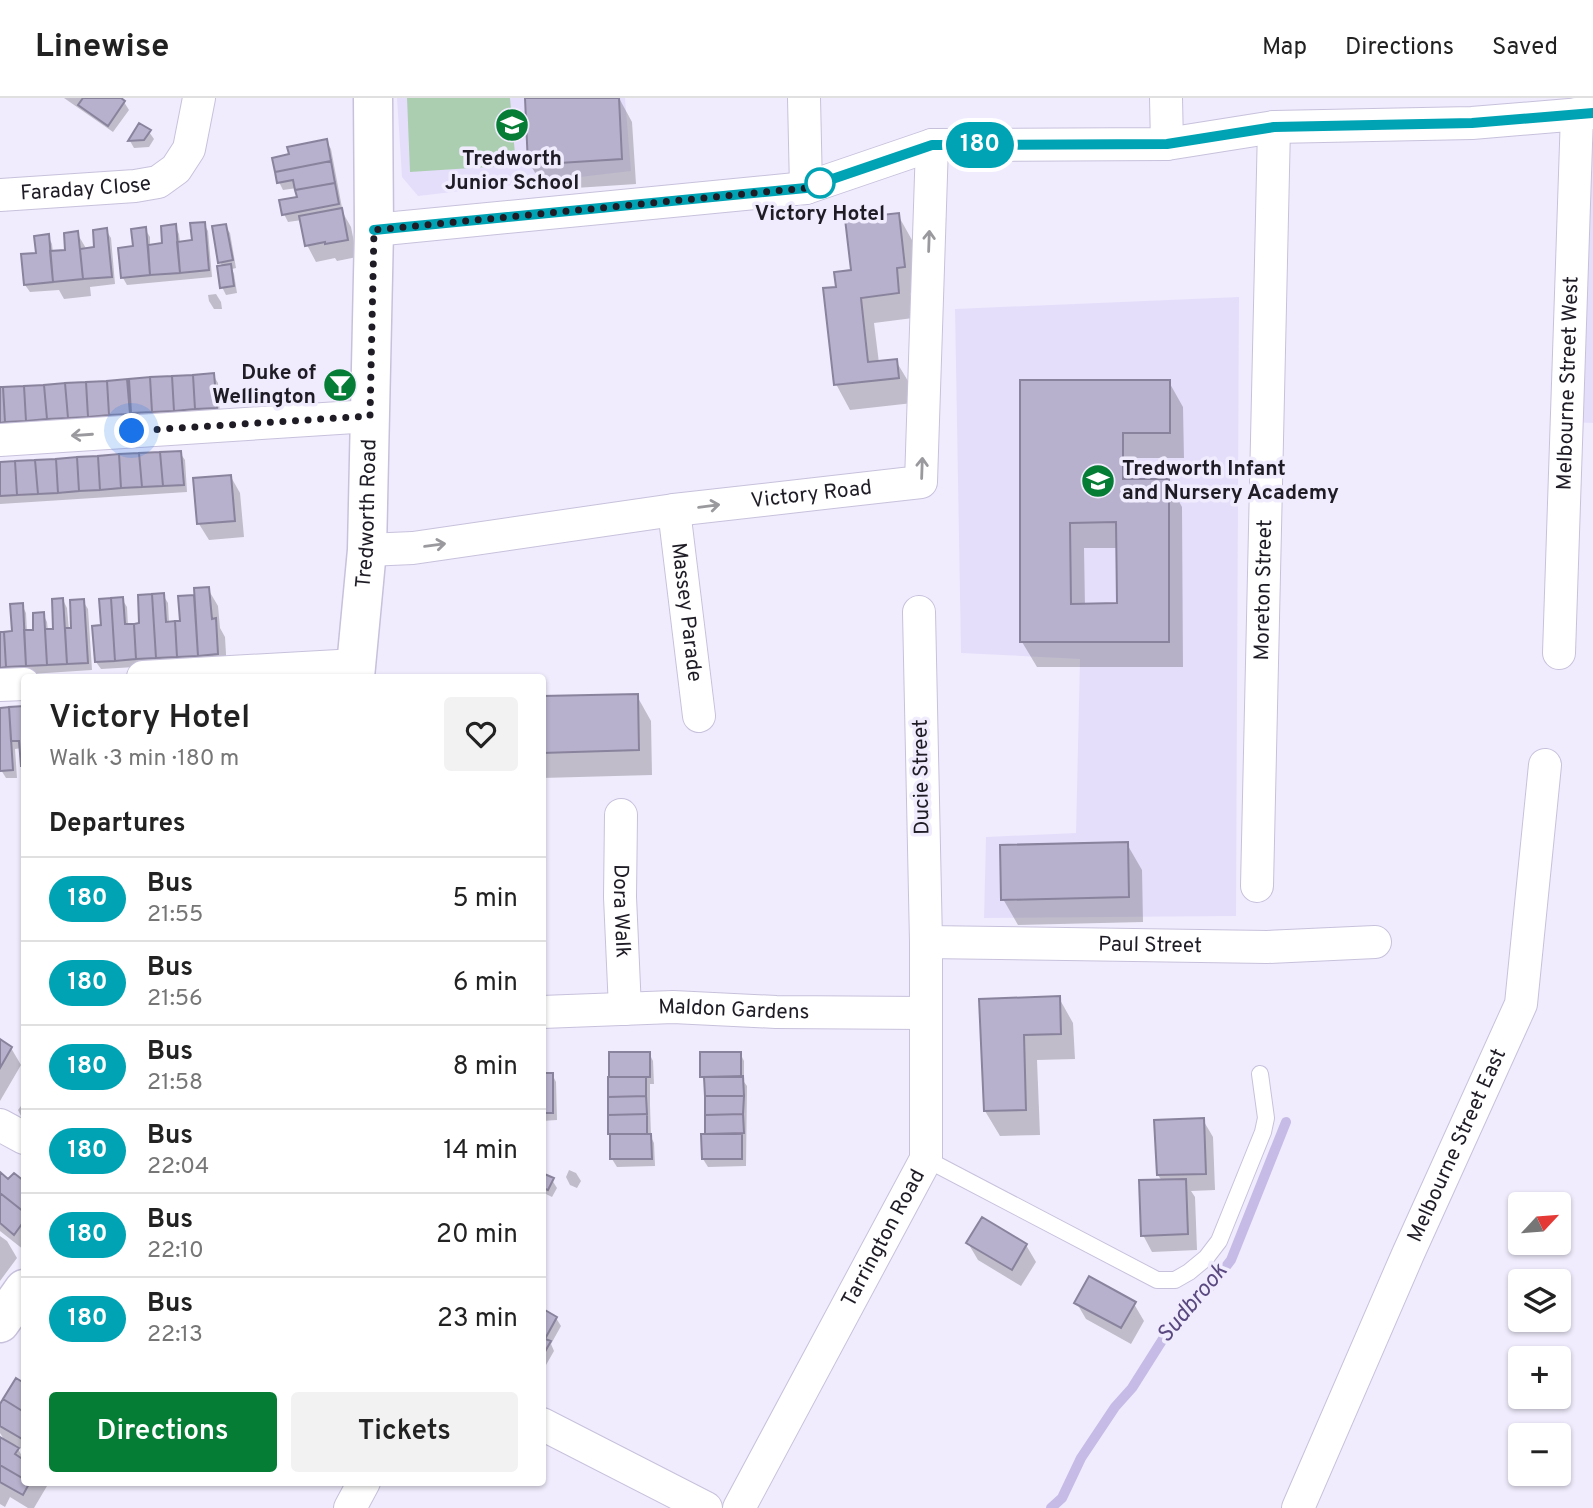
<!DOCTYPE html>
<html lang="en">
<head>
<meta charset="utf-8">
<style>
	body { margin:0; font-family:Overpass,sans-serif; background:#f2f2f2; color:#222; height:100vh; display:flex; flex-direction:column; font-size:26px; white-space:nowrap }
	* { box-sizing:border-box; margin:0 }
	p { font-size:23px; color:#767676 }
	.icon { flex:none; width:38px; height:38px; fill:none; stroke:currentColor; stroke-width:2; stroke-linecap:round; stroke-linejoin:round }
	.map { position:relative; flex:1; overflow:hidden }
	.panel { position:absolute; left:21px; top:576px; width:525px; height:812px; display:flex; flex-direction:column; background:#fff; border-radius:7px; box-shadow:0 2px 5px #0004 }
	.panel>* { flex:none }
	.badge { padding:0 14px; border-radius:23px; font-size:24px; line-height:46px }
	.needle { width:46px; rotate:64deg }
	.controls { position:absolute; left:1508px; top:1094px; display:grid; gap:14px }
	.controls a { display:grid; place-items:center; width:63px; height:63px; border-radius:7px; background:#fff; box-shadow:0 2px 5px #0004; font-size:35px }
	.you { position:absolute; width:35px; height:35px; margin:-18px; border:5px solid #fff; border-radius:50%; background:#1a73e8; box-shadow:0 0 0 10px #1a73e833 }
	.map>.badge { position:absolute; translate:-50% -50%; box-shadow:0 0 0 4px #fff }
	h2 { padding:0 28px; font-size:26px; line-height:63px }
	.round { display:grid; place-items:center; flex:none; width:74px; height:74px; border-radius:7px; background:#f2f2f2 }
	.headline { display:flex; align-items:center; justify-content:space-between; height:119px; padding:0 28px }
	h1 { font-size:33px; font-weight:600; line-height:52px }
	.action { display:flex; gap:14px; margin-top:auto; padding:14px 28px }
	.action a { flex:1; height:80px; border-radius:7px; background:#067d35; color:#fff; font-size:28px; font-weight:600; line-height:80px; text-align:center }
	.action a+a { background:#f2f2f2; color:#222 }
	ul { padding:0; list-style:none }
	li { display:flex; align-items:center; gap:21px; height:84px; padding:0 28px; border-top:2px solid #e0e0e0 }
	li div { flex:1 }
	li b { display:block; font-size:26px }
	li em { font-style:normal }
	li .badge { min-width:77px; font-weight:700; text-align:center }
	header { display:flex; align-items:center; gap:42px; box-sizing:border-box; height:98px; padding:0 35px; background:#fff; border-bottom:2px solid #e0e0e0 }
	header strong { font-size:33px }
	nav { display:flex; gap:38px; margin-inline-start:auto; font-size:24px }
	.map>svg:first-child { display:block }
	.built { fill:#e5defb }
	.green { fill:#abceb0 }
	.shadow { fill:#0003; fill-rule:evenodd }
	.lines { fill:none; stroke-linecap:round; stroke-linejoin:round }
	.stream { stroke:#c6bbe6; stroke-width:10 }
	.building { fill:#b8b1cd; stroke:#8a839d; stroke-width:2; fill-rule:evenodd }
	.service-casing { stroke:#c8c1dc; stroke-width:18 }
	.minor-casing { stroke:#c8c1dc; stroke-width:34 }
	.tertiary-casing { stroke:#c8c1dc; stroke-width:41 }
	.service { stroke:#fff; stroke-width:16 }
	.minor { stroke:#fff; stroke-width:32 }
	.tertiary { stroke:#fff; stroke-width:38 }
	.oneway { stroke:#9a999d }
	.line-casing { stroke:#fff; stroke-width:16 }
	.line { stroke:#00a3b4; stroke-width:10 }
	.walk { stroke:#1f1c26; stroke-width:7; stroke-dasharray:0 12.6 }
	.stop-dot { fill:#fff; stroke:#00a3b4; stroke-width:3.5 }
	.labels { text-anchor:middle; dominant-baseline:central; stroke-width:7; stroke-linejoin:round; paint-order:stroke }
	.poi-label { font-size:21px; font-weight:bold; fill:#1f1c26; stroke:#f0ecfd }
	.street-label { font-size:21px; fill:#1f1c26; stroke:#f0ecfd }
	.stop-label { font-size:21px; font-weight:bold; fill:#1f1c26; stroke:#f0ecfd }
	.water-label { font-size:23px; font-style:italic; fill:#5a4980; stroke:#f0ecfd }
</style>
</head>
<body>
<header>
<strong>Linewise</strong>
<nav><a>Map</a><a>Directions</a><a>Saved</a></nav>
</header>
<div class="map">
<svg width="1593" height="1410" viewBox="0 0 1593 1410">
	<rect width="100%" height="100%" fill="#f0ecfd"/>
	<path class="built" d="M397 0H625L631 73 418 98 402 79Z
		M1593 15V325L1567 324Z
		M1239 199 1236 818 984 820 986 739 1076 735 1080 561 961 555 955 211Z"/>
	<path class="green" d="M407 0H510L516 67 410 74Z"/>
	<path class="shadow" d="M64 0H118L124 4 129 12 113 34Z
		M526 0H619L632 24 636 86 545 92 530 66Z
		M149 34 154 41 149 49 134 50 130 43Z
		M326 43 331 51 343 115 351 129 357 159 337 163 335 160 316 164 307 147 302 122 288 124 284 116 299 100 297 90 283 92 279 84Z
		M898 117 912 142 919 194 910 195 913 220 874 225 879 265 896 263 911 288 913 305 850 312 836 286 838 190Z
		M204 126 208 133 212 179 127 187 123 180 135 149 145 131 150 139V148L164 147 175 128 179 136 180 145 194 144Z
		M225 128 230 135 236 170 232 171 234 176 237 195 226 197 222 189 223 169 220 164Z
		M106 132 111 140 115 186 90 189 91 198 64 201 59 192 30 194 25 187 38 157 48 138 52 146 53 155 67 154 77 135 87 152 96 151Z
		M216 196 221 204 222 211H214L209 203 208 197Z
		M213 277 218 285 220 318 138 323 133 314V324L0 332V291L126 283 131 292Z
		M1022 284H1169L1183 309 1184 360H1136V383H1168L1182 409 1183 569H1037L1022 544ZM1084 450H1118L1119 507 1085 508Z
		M180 355 185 362 187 394 0 406V366Z
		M231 379 240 395 244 439 209 442 199 426Z
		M208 491 218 508 220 530 225 539 227 573 204 565 101 571 96 564 103 529 122 501 127 509 128 528 141 527 163 497 168 505 169 525 181 524 193 498 196 504Z
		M63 502 67 510 69 532H73L83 503 88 511 92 572 0 578V536L14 535 22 507 26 515 27 534H35L43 516 47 524 48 533H55Z
		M637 598 651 623 652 677 542 680V600Z
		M24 610V671L23 668 22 650 15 651 17 680H6L1 672 0 612Z
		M1127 746 1142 772 1143 824 1018 827 1003 801Z
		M1059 900 1073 925 1075 961 1037 962 1040 1037 1000 1038 985 1013 981 903Z
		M0 944 11 950 21 967 0 1003Z
		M649 955 653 963 654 986H650V1007L651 1039 654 1045 655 1068 617 1069 612 1061Z
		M740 955 744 963V984L747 988 746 1068 708 1069 703 1061 707 1038 706 986 702 979Z
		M542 976H552L556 984 557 1022 542 1023Z
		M24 1004V1024L18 1012Z
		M1203 1022 1213 1039 1215 1092 1191 1093 1195 1099 1197 1152 1152 1154 1143 1137 1162 1083 1158 1077Z
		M569 1072 576 1075 581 1083 577 1090 570 1087 566 1079Z
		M0 1076 9 1083 14 1077 24 1086V1152L0 1133Z
		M542 1077 552 1082 557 1090 552 1099 542 1094Z
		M0 1138 7 1143 17 1160 0 1183Z
		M968 1145 1026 1147 1036 1164 1021 1188 978 1162Z
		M1076 1204 1134 1206 1144 1223 1131 1246 1086 1221Z
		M542 1212 556 1220 561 1228 551 1246 554 1253 542 1274Z
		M17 1282 24 1287V1353L16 1347 24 1362V1384H44L47 1388 34 1410H28L10 1399 5 1409 0 1406V1341L5 1343 0 1335V1309Z"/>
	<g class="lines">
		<path class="stream" d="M1051 1410 1062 1400 1081 1360 1115 1309 1132 1290 1175 1222 1210 1189 1231 1162 1286 1024"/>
	</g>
	<path class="building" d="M83 0H121L125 3 108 28 78 7Z
		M525 0H619L622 61 528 67Z
		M139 25 151 32 144 42 128 43Z
		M327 41 331 63 275 74 272 60 289 56 287 49Z
		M331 63 335 85 295 92 293 82 277 85 275 74Z
		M335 85 339 106 282 117 279 102 297 99 295 92Z
		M342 110 348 142 325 146V144L305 148 299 118Z
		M899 115 905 169 897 170 899 195 861 200 868 264 897 261 899 280 834 287 823 190 836 189 834 174 851 172 845 121Z
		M205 124 209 172 180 175 177 144 192 142 190 125Z
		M176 126 180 175 150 177 148 147 162 145 161 128Z
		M226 126 233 162 218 165 212 128Z
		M146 129 150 177 121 180 118 150 133 148 131 131Z
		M107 130 112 179 83 181 80 151 94 149 93 132Z
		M78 133 83 181 53 184 50 153 65 152 64 135Z
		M49 136 53 184 24 187 21 156 36 155 34 138Z
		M231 166 234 188 220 190 217 168Z
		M214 275 217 310 195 311 193 277Z
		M193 277 195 311 174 313 172 278Z
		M172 278 174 313 152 314 150 279Z
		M150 279 152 314 131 315 129 281Z
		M127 281 130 316 109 317 107 283Z
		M1020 282H1170V335H1123V381H1169V544H1020ZM1116 424 1117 505 1071 506 1070 425Z
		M107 283 109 317 88 319 86 284Z
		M86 284 88 319 68 320 65 285Z
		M65 285 68 320 47 321 44 287Z
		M44 287 47 321 26 323 24 288Z
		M24 288 26 323 5 324 3 289Z
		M0 289H3L5 324 0 325Z
		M181 353 184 387 163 388 160 354Z
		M160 354 163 388 142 389 139 355Z
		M139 355 142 389 121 390 119 356Z
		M119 356 121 390 100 392 98 358Z
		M98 358 100 392 79 393 77 359Z
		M77 359 79 393 58 395 56 361Z
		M56 361 58 395 38 396 35 362Z
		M35 362 38 396 17 397 15 363Z
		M15 363 17 397 0 398V364Z
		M231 377 235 423 197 426 193 380Z
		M209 489 212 521 216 520 218 556 198 558 194 490Z
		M164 495 166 524 175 523 177 559 156 560 152 496Z
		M152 496 156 560 136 561 134 526 139 525 138 497Z
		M194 497 198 558 177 559 175 523H180L178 498Z
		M123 499 125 526H134L136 561 115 563 111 500Z
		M63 500 67 566 47 567 45 531H53L52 501Z
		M111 500 115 563 95 564 92 528 101 527 99 501Z
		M84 501 88 565 67 566 65 530H71L70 502Z
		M23 505 26 568 6 569 4 534 12 533 10 506Z
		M44 514 47 567 26 568 24 532H33V515Z
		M0 534H4L6 569 0 570Z
		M638 596 639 652 542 655V598Z
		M24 608V668H21L19 643H11L9 609Z
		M9 609 13 672 0 673V610Z
		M1128 744 1129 799 1001 802 1000 747Z
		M1060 898 1061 936 1024 937 1026 1012 984 1013 979 901Z
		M0 941 12 949 0 970Z
		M609 954H650V979H609Z
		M700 954H741V979H700Z
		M542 975H553V1015H542Z
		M743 978 744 998H705L704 979Z
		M608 979H646V998L608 999Z
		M646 998 647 1016 608 1017V999Z
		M705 998H744L743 1016 705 1017Z
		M647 1016V1036H608V1017Z
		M743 1016 744 1035 705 1036V1017Z
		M1204 1020 1206 1076 1157 1077 1154 1022Z
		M610 1036H651L652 1061H610Z
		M701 1036H742V1061H702Z
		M0 1074 8 1081 14 1075 24 1083V1114L0 1095Z
		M542 1075 554 1080 548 1092 542 1090Z
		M1186 1081 1188 1136 1141 1138 1139 1082Z
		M0 1095 24 1114V1123L14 1137 0 1125Z
		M982 1119 1027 1146 1012 1172 966 1145Z
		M1089 1178 1136 1204 1121 1230 1074 1205Z
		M545 1212 557 1219 545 1241 551 1243 542 1259V1216Z
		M16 1280 24 1285V1314L3 1301Z
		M3 1301 24 1314V1342L0 1328V1306Z
		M0 1339 19 1350 15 1356 24 1362V1381L0 1367Z
		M0 1367 24 1381V1384H30L23 1397 0 1384Z"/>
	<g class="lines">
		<g class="service-casing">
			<path id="service" d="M926 1061 1157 1182H1175L1189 1174 1206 1160 1219 1143 1263 1034 1266 1020 1260 976"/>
		</g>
		<g class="minor-casing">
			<g id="minor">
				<path d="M804 0 806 90"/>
				<path d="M1166 0 1167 46"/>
				<path id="s1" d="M0 97 135 88 158 84 176 71 189 51 199 0"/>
				<path d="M374 132 806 90 932 47 1167 46 1274 29 1472 25 1593 15"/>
				<path d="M0 342 370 318"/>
				<path id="s2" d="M674 412 699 618"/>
				<path id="s3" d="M367 452 413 450 674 412 921 384 932 47"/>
				<path id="s4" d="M1559 555 1577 16"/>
				<path d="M143 579 356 567"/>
				<path d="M0 587 24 586"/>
				<path id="s5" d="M621 717 620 799 625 911"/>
				<path id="s6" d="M1257 788 1274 29"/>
				<path id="s7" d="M926 844 1267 849 1375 844"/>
				<path id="s8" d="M542 914 673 909 776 914 925 915"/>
				<path d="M0 1027 24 1040"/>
				<path d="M542 1326 706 1410"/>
				<path d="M350 1410 364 1384"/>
				<path id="s9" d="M739 1410 926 1061V844L919 514"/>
				<path id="s10" d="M1298 1410 1408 1156 1521 906 1545 667"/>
			</g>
		</g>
		<g class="tertiary-casing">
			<g id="tertiary">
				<path id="s11" d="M355 579 367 452 374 132 373 0"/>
				<path d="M0 1225 24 1191"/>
			</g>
		</g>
		<use href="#service" class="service"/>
		<use href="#minor" class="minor"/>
		<use href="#tertiary" class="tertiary"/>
	</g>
	<defs><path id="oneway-shaft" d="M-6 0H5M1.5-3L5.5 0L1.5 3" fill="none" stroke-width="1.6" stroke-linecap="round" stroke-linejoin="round" transform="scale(1.75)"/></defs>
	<g class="oneway">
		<use href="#oneway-shaft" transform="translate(929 143) rotate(-88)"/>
		<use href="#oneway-shaft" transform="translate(82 337) rotate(176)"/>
		<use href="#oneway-shaft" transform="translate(922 370) rotate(-88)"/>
		<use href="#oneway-shaft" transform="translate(709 408) rotate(-7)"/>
		<use href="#oneway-shaft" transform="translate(435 447) rotate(-8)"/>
	</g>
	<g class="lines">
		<g class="line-casing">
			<path id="line" d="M374 132 806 90 932 47 1167 46 1274 29 1472 25 1593 15"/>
		</g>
		<use href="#line" class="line"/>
		<path class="walk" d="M132 333 370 318 374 132 806 90 831 81 820 85"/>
	</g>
	<defs>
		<g id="school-disc" transform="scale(1.75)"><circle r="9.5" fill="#067d35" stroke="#f0ecfd"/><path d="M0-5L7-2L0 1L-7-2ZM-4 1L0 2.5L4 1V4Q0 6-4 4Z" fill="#fff"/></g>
		<g id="bar-disc" transform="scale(1.75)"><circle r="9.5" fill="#067d35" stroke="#f0ecfd"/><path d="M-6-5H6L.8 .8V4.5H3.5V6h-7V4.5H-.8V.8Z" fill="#fff"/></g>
	</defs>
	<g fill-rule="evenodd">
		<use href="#school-disc" x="512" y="27"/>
		<use href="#bar-disc" x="340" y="287"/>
		<use href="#school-disc" x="1098" y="383"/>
	</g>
	<circle class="stop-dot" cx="820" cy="85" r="14"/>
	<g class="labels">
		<g class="poi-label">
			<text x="512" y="61">Tredworth<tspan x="512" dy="24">Junior School</tspan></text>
			<text x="316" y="275" text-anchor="end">Duke of<tspan x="316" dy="24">Wellington</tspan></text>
			<text x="1122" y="371" text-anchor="start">Tredworth Infant<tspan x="1122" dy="24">and Nursery Academy</tspan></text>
		</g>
		<g class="street-label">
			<text stroke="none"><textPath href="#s1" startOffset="86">Faraday Close</textPath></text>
			<text stroke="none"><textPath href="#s4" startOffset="270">Melbourne Street West</textPath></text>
			<text stroke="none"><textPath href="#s3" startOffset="448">Victory Road</textPath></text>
			<text stroke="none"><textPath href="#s11" startOffset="164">Tredworth Road</textPath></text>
			<text stroke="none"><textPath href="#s6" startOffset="296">Moreton Street</textPath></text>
			<text stroke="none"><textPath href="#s2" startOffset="103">Massey Parade</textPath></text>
			<text transform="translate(922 679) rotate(-91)">Ducie Street</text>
			<text stroke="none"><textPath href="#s5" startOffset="96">Dora Walk</textPath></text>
			<text stroke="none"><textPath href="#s7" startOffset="224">Paul Street</textPath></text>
			<text stroke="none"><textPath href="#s8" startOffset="192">Maldon Gardens</textPath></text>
			<text stroke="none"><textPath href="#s10" startOffset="396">Melbourne Street East</textPath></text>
			<text stroke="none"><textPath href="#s9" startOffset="306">Tarrington Road</textPath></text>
		</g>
		<g class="stop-label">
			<text x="820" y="116">Victory Hotel</text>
		</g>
		<g class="water-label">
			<text transform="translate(1193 1206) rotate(-50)">Sudbrook</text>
		</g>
	</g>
</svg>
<div class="controls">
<a><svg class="needle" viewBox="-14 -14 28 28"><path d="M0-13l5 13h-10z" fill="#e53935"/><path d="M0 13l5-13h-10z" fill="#767676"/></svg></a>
<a><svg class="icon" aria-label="layers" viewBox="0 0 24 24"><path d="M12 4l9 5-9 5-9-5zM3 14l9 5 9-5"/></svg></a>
<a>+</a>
<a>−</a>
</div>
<div class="you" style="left:132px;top:333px"></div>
<b class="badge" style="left:980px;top:47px;background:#00a3b4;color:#fff">180</b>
<section class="panel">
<div class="headline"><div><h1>Victory Hotel</h1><p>Walk · 3 min · 180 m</p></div><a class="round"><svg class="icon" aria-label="heart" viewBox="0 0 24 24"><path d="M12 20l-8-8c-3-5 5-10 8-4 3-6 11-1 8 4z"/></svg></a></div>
<h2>Departures</h2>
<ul>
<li><span class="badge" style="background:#00a3b4;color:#fff">180</span><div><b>Bus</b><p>21:55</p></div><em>5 min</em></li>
<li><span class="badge" style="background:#00a3b4;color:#fff">180</span><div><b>Bus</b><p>21:56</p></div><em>6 min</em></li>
<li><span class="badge" style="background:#00a3b4;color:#fff">180</span><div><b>Bus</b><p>21:58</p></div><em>8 min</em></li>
<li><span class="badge" style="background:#00a3b4;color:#fff">180</span><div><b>Bus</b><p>22:04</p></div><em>14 min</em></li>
<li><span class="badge" style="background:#00a3b4;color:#fff">180</span><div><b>Bus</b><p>22:10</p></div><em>20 min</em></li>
<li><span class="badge" style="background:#00a3b4;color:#fff">180</span><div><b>Bus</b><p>22:13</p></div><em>23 min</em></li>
</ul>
<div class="action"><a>Directions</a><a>Tickets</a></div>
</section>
</div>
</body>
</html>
